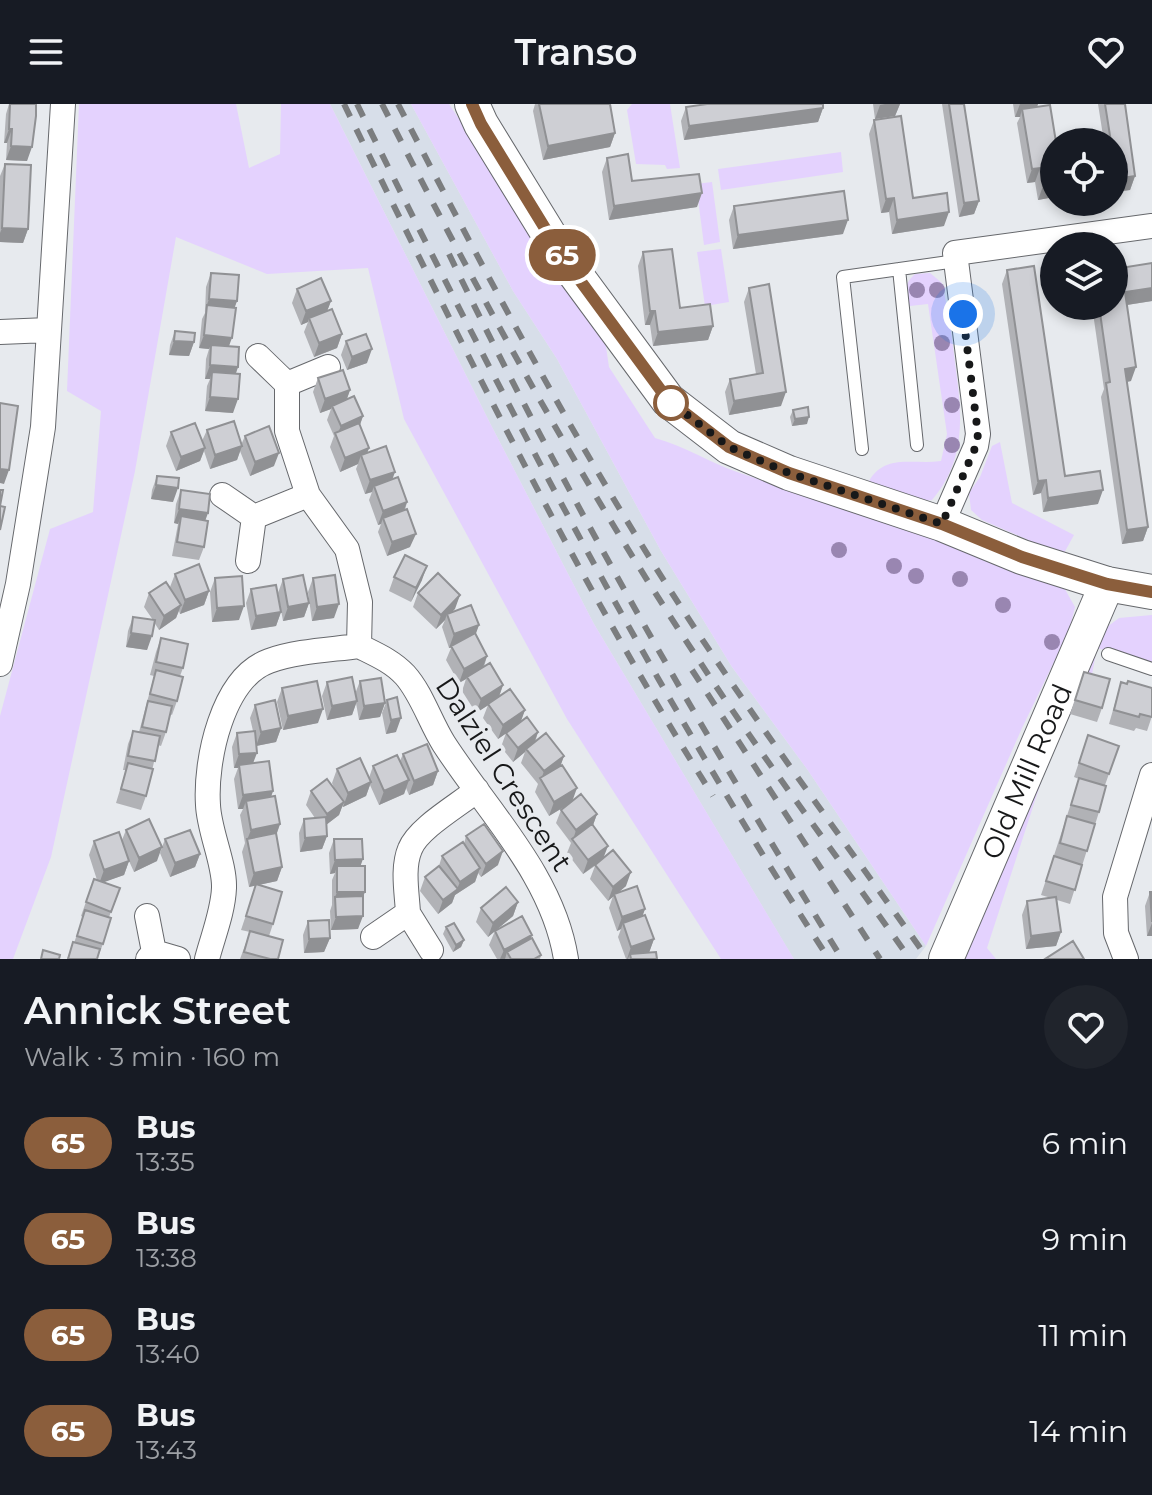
<!DOCTYPE html>
<html lang="en">
<head>
<meta charset="utf-8">
<style>
	body { margin:0; font-family:Montserrat,sans-serif; background:#20242c; color:#f1f3f6; height:100vh; display:flex; flex-direction:column; font-size:30px; white-space:nowrap }
	* { box-sizing:border-box; margin:0 }
	p { font-size:26px; color:#9ea1a6 }
	.icon { flex:none; width:44px; height:44px; fill:none; stroke:currentColor; stroke-width:2; stroke-linecap:round; stroke-linejoin:round }
	.map { position:relative; height:855px; overflow:hidden }
	.sheet { display:flex; flex-direction:column; background:#171b24; flex:1 }
	.sheet>* { flex:none }
	.badge { padding:0 16px; border-radius:26px; font-size:28px; line-height:52px }
	.fabs { position:absolute; left:1040px; top:24px; display:grid; gap:16px }
	.fabs a { display:grid; place-items:center; width:88px; height:88px; border-radius:50%; background:#171b24; box-shadow:0 4px 12px #0003; font-size:40px }
	.you { position:absolute; width:40px; height:40px; margin:-20px; border:6px solid #fff; border-radius:50%; background:#1a73e8; box-shadow:0 0 0 12px #1a73e833 }
	.map>.badge { position:absolute; translate:-50% -50%; box-shadow:0 0 0 4px #fff }
	.round { display:grid; place-items:center; flex:none; width:84px; height:84px; border-radius:42px; background:#20242c }
	.head { display:flex; align-items:center; justify-content:space-between; height:136px; padding:0 24px }
	h1 { font-size:38px; font-weight:600; line-height:60px }
	ul { padding:0; list-style:none }
	li { display:flex; align-items:center; gap:24px; height:96px; padding:0 24px }
	li div { flex:1 }
	li b { display:block; font-size:30px }
	li em { font-style:normal }
	li .badge { min-width:88px; font-weight:700; text-align:center }
	header { display:flex; justify-content:space-between; align-items:center; height:104px; padding:0 24px; background:#171b24; font-size:36px; font-weight:600 }
	.map>svg:first-child { display:block }
	.built { fill:#d7dee9 }
	.green { fill:#e4d2fe }
	.lines { fill:none; stroke-linecap:round; stroke-linejoin:round }
	.lane-casing { stroke:#66686c; stroke-width:14 }
	.street-casing { stroke:#66686c; stroke-width:26 }
	.secondary-casing { stroke:#66686c; stroke-width:36 }
	.lane { stroke:#fff; stroke-width:12 }
	.street { stroke:#fff; stroke-width:24 }
	.secondary { stroke:#fff; stroke-width:34 }
	.rail { stroke:#7b7d7f; stroke-width:6; stroke-dasharray:14 14; stroke-linecap:butt }
	.tree { fill:#9986b1 }
	.wall { fill:#b1b2b6 }
	.shaded-wall { fill:#909194 }
	.building { fill:#cecfd4; stroke:#909194; stroke-width:2 }
	.line-casing { stroke:#fff; stroke-width:18 }
	.line { stroke:#8b5e3c; stroke-width:12 }
	.walk { stroke:#171819; stroke-width:8; stroke-dasharray:0 14.4 }
	.stop-dot { fill:#fff; stroke:#8b5e3c; stroke-width:4 }
	.labels { text-anchor:middle; dominant-baseline:central; stroke-width:8; stroke-linejoin:round; paint-order:stroke }
	.street-label { font-size:28px; fill:#171819; stroke:#e7eaee }
</style>
</head>
<body>
<header><svg class="icon" aria-label="menu" viewBox="0 0 24 24"><path d="M4 6h16M4 12h16M4 18h16"/></svg>Transo<svg class="icon" aria-label="heart" viewBox="0 0 24 24"><path d="M12 20l-8-8c-3-5 5-10 8-4 3-6 11-1 8 4z"/></svg></header>
<div class="map">
<svg width="1152" height="855" viewBox="0 0 1152 855">
	<rect width="100%" height="100%" fill="#e7eaee"/>
	<path class="built" d="M330 0H411L513 187 557 255 661 447 732 563 807 665 926 842 916 855H794L792 852 594 520 491 321Z"/>
	<path class="green" d="M79 0H236L249 64 280 50 281 0H330L491 321 594 520 794 855H721L567 615 404 315 368 164 267 170 176 133 135 367 51 753 13 855H0V612L50 425 93 408 101 307 67 287Z
		M411 0H449L605 236 609 263 655 334C685 342 710 359 740 369 848 405 955 441 1062 480L1075 503 1069 527 1022 624 926 842 807 665 732 563 661 447 557 255 513 187Z
		M632 0H670L680 64 667 65 665 61 636 60 627 6Z
		M841 48 843 68 721 86 718 65Z
		M712 78 720 138 704 141 696 80Z
		M721 145 729 198 705 202 697 148Z
		M930 169 942 179C948 205 952 232 955 259 962 308 967 356 932 396 908 398 890 387 869 377 885 349 914 361 941 357L947 330 928 200 910 202C903 189 904 180 915 170Z
		M1000 338 1012 399 1074 431 1063 451 982 416 971 406 969 389 980 373 992 342Z
		M1152 511V559L1097 544 1091 576 1077 570 1103 526 1119 514Z
		M1061 617 987 844 996 855H960Z"/>
	<g class="lines">
		<g class="lane-casing">
			<path id="lane" d="M899 165 917 341
				M862 345 843 173 956 157
				M1108 550 1152 565"/>
		</g>
		<g class="street-casing">
			<path id="street" d="M0 228 48 226
				M258 252 287 280 328 263
				M287 280V327L308 391 347 445 360 498 359 542
				M222 391 254 413 248 457
				M254 413 308 391
				M942 420 976 342 978 330 955 149 1152 122
				M359 542C375 550 392 557 405 571 422 590 430 618 444 640 488 708 553 772 566 855
				M0 560 18 480 43 323 63 0
				M408 809C407 789 402 764 410 745 418 724 459 701 477 686
				M147 812 154 848 148 855
				M373 833 408 809 431 846
				M154 848 178 855
				M207 855C213 832 223 808 224 784 225 760 209 727 208 701 205 657 222 574 269 557 297 547 329 546 359 542
				M1126 855 1116 829 1115 793 1152 671"/>
		</g>
		<g class="secondary-casing">
			<g id="secondary">
				<path d="M472 0 481 20 562 152 668 296 729 343 789 369 942 420 1022 453 1107 480 1152 488"/>
				<path id="s1" d="M946 855 1107 480"/>
			</g>
		</g>
		<use href="#lane" class="lane"/>
		<use href="#street" class="street"/>
		<use href="#secondary" class="secondary"/>
		<path class="rail" d="M344 0C459 235 574 471 713 692
			M357 0C501 292 651 582 829 855
			M382 0C479 191 582 380 700 558 766 659 840 756 910 855
			M398 0C495 188 595 377 714 553 783 655 856 754 928 855
			M449 150C566 393 701 625 842 855
			M692 566 880 855"/>
	</g>
	<g class="tree">
		<circle cx="917" cy="186" r="8"/>
		<circle cx="937" cy="186" r="8"/>
		<circle cx="942" cy="239" r="8"/>
		<circle cx="952" cy="301" r="8"/>
		<circle cx="952" cy="341" r="8"/>
		<circle cx="839" cy="446" r="8"/>
		<circle cx="894" cy="462" r="8"/>
		<circle cx="916" cy="472" r="8"/>
		<circle cx="960" cy="475" r="8"/>
		<circle cx="1003" cy="501" r="8"/>
		<circle cx="1052" cy="538" r="8"/>
	</g>
	<path class="wall" d="M9 0H36L27 57 6 56 7 39H4L6 10Z
		M535 0H610L615 29 610 43 543 56 533 7Z
		M873 0H900L895 12 875 15Z
		M942 0H964L979 97 974 110 959 113Z
		M1013 0H1038L1037 3 1054 38V93L1038 96 1035 78 1027 79 1017 19 1020 13H1015Z
		M1098 0H1125L1135 72 1130 86 1114 88V38H1104Z
		M686 3 823 4 818 18 684 36 681 17Z
		M874 16 913 94 944 122 892 130 889 108 881 109 869 30Z
		M607 54 632 77 697 103 609 116 602 68Z
		M5 60 28 125 23 139 0 138V72Z
		M734 102 843 130 733 145 729 116Z
		M643 148 680 204 713 222 708 236 653 242 650 221H645L638 162Z
		M1152 159V197L1127 201 1131 277 1127 278 1148 423 1143 437 1122 440 1101 293 1104 285 1092 202H1114Z
		M1007 166 1065 372 1098 400 1043 408 1041 389 1033 391 1002 180Z
		M211 169 237 197 234 204 229 243 238 263 236 269 233 309 205 307 207 282 210 275H205L206 255 209 245 199 244 202 215 205 209 206 183Z
		M749 184 781 302 729 311 725 288 730 275 756 270 744 198Z
		M297 185 331 197 327 207 342 230 337 244 314 253 304 228 308 218 301 221 292 199Z
		M175 227 194 238 189 252 169 251 170 241Z
		M346 237 367 259 347 266 341 251Z
		M318 274 350 286 347 295 363 312 360 321 369 344 367 349 392 376 407 398 405 406 410 443 387 452 378 428 381 420 378 421 369 396 372 388 365 390 356 365 358 360 340 368 330 343 334 332 327 316 331 305 320 309 313 288Z
		M793 306 807 320 792 322 790 313Z
		M207 326 241 341 245 332 274 362 250 372 240 347 237 356 210 365 204 347 200 357 176 367 166 342 171 328 202 337Z
		M157 372 173 398 151 395 152 386Z
		M181 386 205 416 204 443 199 456 172 452 178 420 174 419 176 400Z
		M175 470 209 487 204 501 180 510 179 507 176 514 159 526 154 518 147 546 126 543 128 527 133 513 153 516 144 503 149 489 170 483Z
		M394 473 422 476 411 498 389 487Z
		M215 474 239 516 212 518 210 488Z
		M313 474 334 514 312 517 308 488Z
		M283 475 309 499 304 513 283 517 278 489Z
		M251 485 281 508 276 522 251 526 246 499Z
		M418 489 460 491 453 507 479 521 475 530 487 552 484 563 503 581 499 593 525 606 520 618 538 628 535 639 564 652 560 662 572 697 597 710 593 721 604 754 626 782 618 789 645 805 642 812 654 835 649 848 657 855H626L618 833 621 825 617 827 609 804 613 792 608 797 590 775 595 762 583 770 567 749 571 739 556 719 561 706 566 702 549 712 535 688 538 680 521 659 525 648 513 658 501 643 506 629 498 635 483 614 488 601 476 609 462 587 466 575 459 579 446 556 451 544H449L442 523 445 516 436 525 413 503Z
		M161 534 183 564 180 572 177 597 172 611 170 610 166 628 161 642 158 641 146 692 141 706 116 699 126 666H123L128 640 133 627 139 628 154 572 150 571 156 548Z
		M1084 568 1102 604 1097 618 1070 610Z
		M360 577 385 599 380 613 359 616 356 599 352 611 327 616 322 592 327 578 355 590Z
		M1121 578 1152 612 1147 627 1136 624 1134 627 1109 620Z
		M282 584 318 619 283 626 277 598Z
		M387 596 396 628 386 630 382 609Z
		M255 601 281 624 276 638 256 642 253 659 273 687 271 693 280 720 276 732 282 763 277 777 258 781 273 820 269 832 278 855H240L250 828 241 826 256 781 249 783 242 748 245 739 240 711 243 705H238L234 675 238 664H234L232 643 237 629 253 627 250 614Z
		M1088 631 1119 642 1105 681 1099 708 1070 800 1057 796 1061 828 1056 842 1026 845 1022 811 1027 797 1051 794 1041 791 1079 675 1074 673Z
		M403 650 438 667 433 681 409 691 406 684 404 690 379 701 370 681 366 692 343 703 342 702 339 711 326 721 327 732 322 745 300 748 299 729 304 715 315 714 306 701 311 687 335 686 332 679 337 665 369 674 373 662 400 657Z
		M126 726 157 757 134 768 129 757 124 771 103 778 120 784 109 813 103 840 97 855H67L74 839 83 813 81 812 94 775 97 776 89 751 94 737 122 736Z
		M466 732 498 761 481 773 478 769 475 778 455 791 452 799 438 810 420 787 425 773 439 762 442 752 464 740Z
		M165 735 200 750 195 763 170 773 160 749Z
		M334 735 360 762 363 793 358 825 331 826 330 807 332 801V776L335 769 330 770 329 749Z
		M1150 788H1152V832H1147L1145 802Z
		M518 798 513 812 488 833 476 818 481 804Z
		M308 817 330 834 324 848 304 849 303 831Z
		M446 823 464 836 461 843 453 848 443 830Z
		M495 827 530 835 541 851 540 855H497L489 841Z"/>
	<path class="shaded-wall" d="M885 0H900L895 12 875 15 880 1Z
		M1020 0H1038L1034 11 1022 5 1020 13H1015Z
		M823 4 818 18 684 36 689 22Z
		M9 25H12L7 39H4Z
		M615 29 610 43 543 56 548 42Z
		M11 42 32 43 27 57 6 56Z
		M1040 64 1035 78 1027 79 1032 65Z
		M1135 72 1130 86 1114 88V80L1116 75Z
		M1054 80V93L1038 96 1043 82Z
		M702 89 697 103 609 116 614 102Z
		M894 94 889 108 881 109 886 95Z
		M979 97 974 110 959 113 964 99Z
		M949 108 944 122 892 130 897 116Z
		M848 116 843 130 733 145 738 131Z
		M2 124 28 125 23 139 0 138V129Z
		M1152 184V197L1120 202 1125 188Z
		M209 195 237 197 232 211 207 201 204 209Z
		M331 197 326 210 309 214 308 218 301 221 306 207Z
		M650 207H655L650 221H645Z
		M713 222 708 236 653 242 658 228Z
		M342 230 337 244 314 253 319 239Z
		M204 231 232 234 227 247 211 241 209 245 199 244Z
		M174 237 194 238 189 252 169 251Z
		M372 245 367 259 347 266 352 253Z
		M210 261 238 263 233 277 212 268 210 275H205Z
		M1136 263 1131 277 1120 279 1125 265Z
		M350 286 345 300 332 302 331 305 320 309 325 295Z
		M786 288 781 302 729 311 734 297Z
		M210 293 238 295 233 309 205 307Z
		M363 312 358 326 336 333 341 322Z
		M809 313 807 320 792 322 795 315Z
		M242 342 237 356 210 365 215 351Z
		M205 344 200 357 176 367 181 353Z
		M369 344 364 358 361 351 358 360 340 368 345 354Z
		M279 349 274 362 250 372 255 358Z
		M0 365 9 366 4 380 0 379Z
		M395 368 390 382H374L372 388 365 390 370 376Z
		M1046 376 1041 389 1033 391 1038 377Z
		M156 381 178 384 173 398 151 395Z
		M1103 386 1098 400 1043 408 1048 394Z
		M407 398 402 412 383 414 381 420 378 421 383 407Z
		M179 405 208 409 203 423 181 412 178 420 174 419Z
		M1148 423 1143 437 1122 440 1127 426Z
		M416 430 410 443 387 452 392 438Z
		M427 462 422 476 411 498 416 484Z
		M209 487 204 501 180 510 185 496Z
		M460 491 455 505 448 512 447 510 445 516 436 525 441 511Z
		M309 499 304 513 283 517 288 503Z
		M339 500 334 514 312 517 317 503Z
		M181 501 176 514 159 526 164 512Z
		M244 502 239 516 212 518 217 504Z
		M281 508 276 522 251 526 256 512Z
		M479 521 474 535 449 544 454 530Z
		M131 529 152 532 147 546 126 543Z
		M487 552 482 566 467 573 466 575 459 579 464 565Z
		M503 581 498 595 476 609 481 595Z
		M357 597 352 611 327 616 332 602Z
		M385 599 380 613 359 616 364 602Z
		M323 605 318 619 283 626 288 612Z
		M525 606 520 620 498 635 503 621Z
		M401 614 396 628 386 630 391 616Z
		M281 624 276 638 256 642 261 628Z
		M538 628 533 642 526 645 525 648 513 658 518 644Z
		M257 649 252 662 239 661 238 664H234L239 650Z
		M564 652 559 666 541 676 544 667Z
		M438 667 433 681 409 691 414 677Z
		M409 676 404 690 379 701 384 687Z
		M371 678 366 692 343 703 348 689Z
		M577 684 572 698 549 712 554 698Z
		M273 687 268 701 246 697 243 705H238L243 691Z
		M344 698 339 711 322 724 327 710Z
		M597 710 592 724 573 736 576 726Z
		M280 720 275 734 247 736 251 726Z
		M327 732 322 745 300 748 305 734Z
		M608 742 603 755 583 770 588 756Z
		M162 743 157 757 134 768 139 754Z
		M503 747 498 761 481 773 486 760Z
		M200 750 195 763 170 773 175 759Z
		M363 755 358 769 337 762 335 769 330 770 335 756Z
		M129 757 124 771 99 780 104 766Z
		M282 763 277 777 249 783 254 769Z
		M480 764 475 778 455 791 452 799 438 810 443 796 457 785 460 778Z
		M631 768 626 782 608 797 613 783Z
		M337 788H365L360 801 335 793 332 801Z
		M518 798 513 812 488 833 493 819Z
		M645 805 640 819H623L621 825 617 827 622 813Z
		M363 812 358 825 331 826 336 813Z
		M1152 819V832H1147Z
		M1061 828 1056 842 1026 845 1031 832Z
		M532 831 527 845 507 848 505 855H500L504 846Z
		M330 834 324 848 304 849 309 835Z
		M654 835 649 849 630 850 628 855H627L631 843Z
		M464 836 461 843 453 848 456 841Z"/>
	<path class="building" d="M10 0H36V12L32 43 11 42 12 25H9Z
		M539 0H610L615 29 548 42Z
		M707 0H823V4L689 22 686 3Z
		M949 0H964L979 97 964 99Z
		M1105 0H1125L1135 72 1116 75 1114 60V38H1111Z
		M1050 1 1056 38H1054V80L1043 82 1040 64 1032 65 1022 5Z
		M901 12 913 94 947 89 949 108 897 116 894 94 886 95 874 16Z
		M628 50 632 77 699 70 702 89 614 102 607 54Z
		M5 60 31 61 28 125 2 124Z
		M844 87 848 116 738 131 734 102Z
		M672 145 680 204 710 200 713 222 658 228 655 207H650L643 148Z
		M1152 159V184L1125 188 1136 263 1125 265 1148 423 1127 426 1106 279 1110 278 1099 202H1114V165Z
		M1034 162 1065 372 1100 367 1103 386 1048 394 1046 376 1038 377 1007 166Z
		M211 169 239 171 237 197 209 195Z
		M321 174 331 197 306 207 297 185Z
		M769 180 786 288 734 297 730 275 763 269 749 184Z
		M207 201 236 204 232 234 204 231Z
		M332 205 342 230 319 239 309 214Z
		M175 227 195 229 194 238 174 237Z
		M366 230 372 245 352 253 346 237Z
		M211 241 239 243 238 263 210 261Z
		M343 266 350 286 325 295 318 274Z
		M212 268 240 270 238 295 210 293Z
		M354 292 363 312 341 322 332 302Z
		M0 299 18 302 9 366 0 365Z
		M808 303 809 313 795 315 793 306Z
		M234 317 242 342 215 351 207 326Z
		M195 319 205 344 181 353 171 328Z
		M359 319 369 344 345 354 335 329Z
		M269 322 279 349 255 358 245 332Z
		M386 342 395 368 370 376 361 351Z
		M157 372 179 374 178 384 156 381Z
		M398 373 407 398 383 407 374 382Z
		M0 386H3L0 402Z
		M181 386 210 390 208 409 179 405Z
		M0 402 5 403 0 426Z
		M407 405 416 430 392 438 383 414Z
		M181 412 208 417 204 443 177 438Z
		M405 451 427 462 416 484 394 473Z
		M199 460 209 487 185 496 175 470Z
		M438 469 460 491 441 511 418 489Z
		M303 471 309 499 288 503 283 475Z
		M335 471 339 500 317 503 313 474Z
		M242 472 244 502 217 504 215 474Z
		M166 478 181 501 164 512 149 489Z
		M276 481 281 508 256 512 251 485Z
		M471 501 479 521 454 530 447 510Z
		M133 513 155 516 152 532 131 529Z
		M475 529 487 552 464 565 451 542Z
		M161 534 188 540 183 564 156 558Z
		M490 559 503 581 481 595 467 573Z
		M156 566 183 573 177 597 150 590Z
		M1084 568 1110 575 1102 604 1075 596Z
		M352 573 357 597 332 602 327 578Z
		M381 574 385 599 364 602 360 577Z
		M317 577 323 605 288 612 282 584Z
		M1128 577 1152 584V613L1140 610 1139 613 1114 606 1121 578 1127 580Z
		M510 585 525 606 503 621 488 600Z
		M397 593 401 614 391 616 387 596Z
		M275 596 281 624 261 628 255 601Z
		M148 597 172 602 166 628 142 623Z
		M527 613 538 628 518 644 506 629Z
		M133 627 160 632 155 657 128 652Z
		M255 627 257 649 239 650 237 629Z
		M546 629 564 652 544 667 526 645Z
		M1088 631 1119 642 1109 670 1079 659Z
		M427 640 438 667 414 677 403 650Z
		M397 651 409 676 384 687 373 662Z
		M360 654 371 678 348 689 337 665Z
		M269 657 273 687 243 691 239 661Z
		M128 659 153 665 146 692 121 685Z
		M562 661 577 684 554 698 540 674Z
		M1079 674 1106 682 1099 708 1071 701Z
		M327 675 344 698 327 710 311 687Z
		M581 690 597 710 576 726 561 706Z
		M275 692 280 720 251 726 246 697Z
		M1067 712 1095 720 1087 747 1060 739Z
		M326 713 327 732 305 734 304 715Z
		M149 715 162 743 139 754 126 726Z
		M484 720 503 747 486 760 466 732Z
		M592 720 608 742 588 756 572 735Z
		M190 726 200 750 175 759 165 735Z
		M119 728 129 757 104 766 94 737Z
		M276 729 282 763 254 769 247 735Z
		M334 735H362L363 755 335 756Z
		M463 738 480 764 460 778 442 752Z
		M613 746 631 768 613 783 595 761Z
		M1054 752 1082 761 1075 786 1046 777Z
		M337 762H365V788H337Z
		M439 762 458 785 443 796 425 773Z
		M94 775 120 784 111 808 86 798Z
		M256 780 282 788 273 820 246 812Z
		M637 782 645 805 622 813 614 790Z
		M506 783 518 798 493 819 481 804Z
		M1150 788H1152V818Z
		M363 792V812L336 813 335 793Z
		M1056 793 1061 828 1031 832 1027 797Z
		M85 806 111 814 103 840 77 832Z
		M645 811 654 835 631 843 623 819Z
		M522 812 532 831 504 846 495 827Z
		M329 816 330 834 309 835 308 817Z
		M454 819 464 836 456 841 446 823Z
		M250 827 283 836 278 855H270L244 848Z
		M532 834 541 851 534 855H511L507 848Z
		M1073 837 1084 855H1045Z
		M73 838 100 845 97 855H68Z
		M43 846 60 851 59 855H41Z
		M656 848 657 855H631L630 850Z"/>
	<g class="lines">
		<g class="line-casing">
			<path id="line" d="M472 0 481 20 562 152 668 296 729 343 789 369 942 420 1022 453 1107 480 1152 488"/>
		</g>
		<use href="#line" class="line"/>
		<path class="walk" d="M671 299 668 296 729 343 789 369 942 420 976 342 978 330 963 210"/>
	</g>
	<circle class="stop-dot" cx="671" cy="299" r="16"/>
	<g class="labels">
		<g class="street-label">
			<text stroke="none"><textPath href="#s1" startOffset="204">Old Mill Road</textPath></text>
			<text transform="translate(504 670) rotate(57)">Dalziel Crescent</text>
		</g>
	</g>
</svg>
<div class="fabs">
<a><svg class="icon" aria-label="locate" viewBox="0 0 24 24"><circle cx="12" cy="12" r="6"/><path d="M12 2v4M12 18v4M2 12h4M18 12h4"/></svg></a>
<a><svg class="icon" aria-label="layers" viewBox="0 0 24 24"><path d="M12 4l9 5-9 5-9-5zM3 14l9 5 9-5"/></svg></a>
</div>
<div class="you" style="left:963px;top:210px"></div>
<b class="badge" style="left:562px;top:151px;background:#8b5e3c;color:#fff">65</b>
</div>
<section class="sheet">
<div class="head"><div><h1>Annick Street</h1><p>Walk · 3 min · 160 m</p></div><a class="round"><svg class="icon" aria-label="heart" viewBox="0 0 24 24"><path d="M12 20l-8-8c-3-5 5-10 8-4 3-6 11-1 8 4z"/></svg></a></div>
<ul>
<li><span class="badge" style="background:#8b5e3c;color:#fff">65</span><div><b>Bus</b><p>13:35</p></div><em>6 min</em></li>
<li><span class="badge" style="background:#8b5e3c;color:#fff">65</span><div><b>Bus</b><p>13:38</p></div><em>9 min</em></li>
<li><span class="badge" style="background:#8b5e3c;color:#fff">65</span><div><b>Bus</b><p>13:40</p></div><em>11 min</em></li>
<li><span class="badge" style="background:#8b5e3c;color:#fff">65</span><div><b>Bus</b><p>13:43</p></div><em>14 min</em></li>
</ul>
</section>
</body>
</html>
